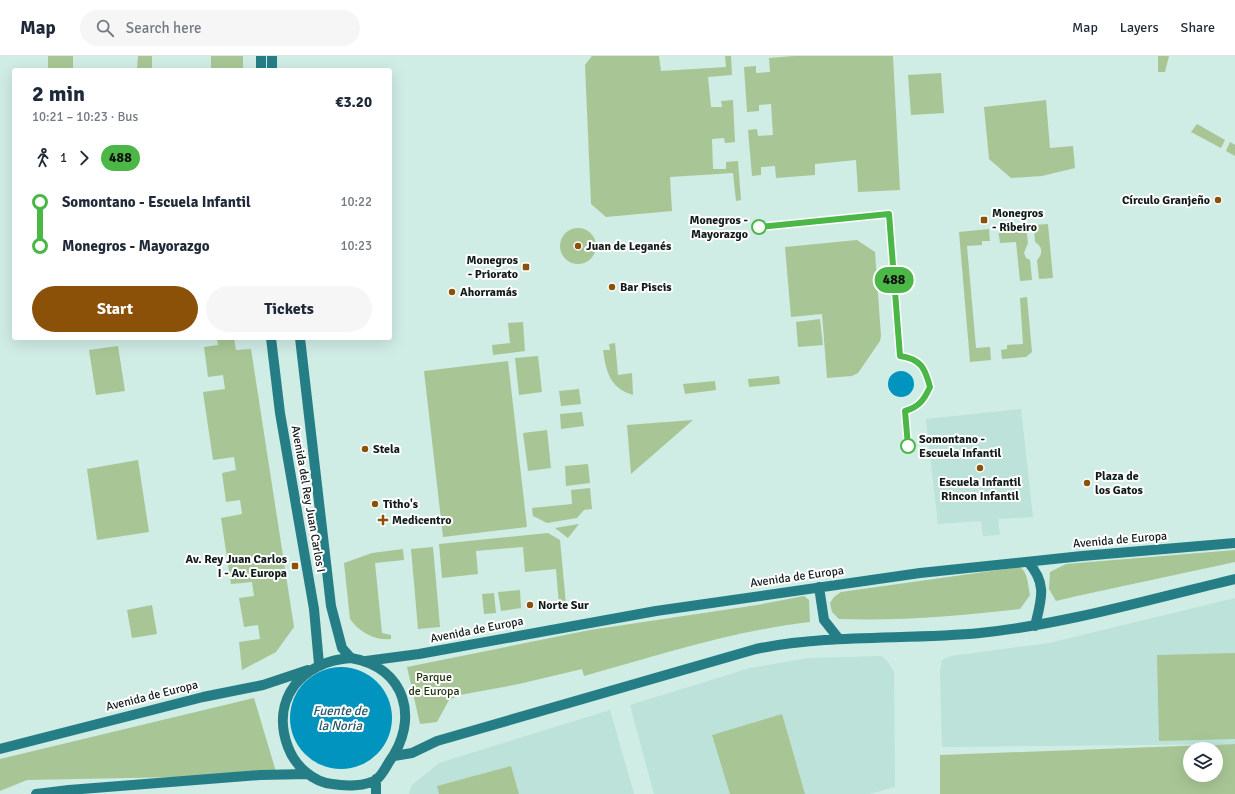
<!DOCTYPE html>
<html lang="en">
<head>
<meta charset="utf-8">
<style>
	body { margin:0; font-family:Signika,sans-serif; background:#f6f6f7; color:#1f2937; height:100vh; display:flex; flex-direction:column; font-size:15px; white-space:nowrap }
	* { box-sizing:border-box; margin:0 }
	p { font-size:13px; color:#747a83 }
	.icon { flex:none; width:22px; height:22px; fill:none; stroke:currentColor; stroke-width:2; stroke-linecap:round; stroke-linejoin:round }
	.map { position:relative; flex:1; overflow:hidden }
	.side { position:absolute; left:12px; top:12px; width:380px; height:272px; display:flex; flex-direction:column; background:#fff; border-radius:4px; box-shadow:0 4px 16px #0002 }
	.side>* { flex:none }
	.badge { padding:0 8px; border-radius:13px; font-size:14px; line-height:26px }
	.fabs { position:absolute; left:1183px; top:686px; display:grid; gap:8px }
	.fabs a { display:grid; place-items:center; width:40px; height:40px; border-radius:50%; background:#fff; box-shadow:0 4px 16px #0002; font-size:20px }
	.map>.badge { position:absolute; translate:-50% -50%; box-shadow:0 0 0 2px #fff }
	.legs { display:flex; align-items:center; gap:6px; height:44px; padding:0 20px; font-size:13px }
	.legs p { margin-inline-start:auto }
	.headline { display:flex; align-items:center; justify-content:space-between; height:68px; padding:0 20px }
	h1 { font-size:22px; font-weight:800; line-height:30px }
	.button { display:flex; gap:8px; margin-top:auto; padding:8px 20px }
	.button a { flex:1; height:46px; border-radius:24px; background:#8b5109; color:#fff; font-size:16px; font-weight:800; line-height:46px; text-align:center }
	.button a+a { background:#f6f6f7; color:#1f2937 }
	ul { padding:0 20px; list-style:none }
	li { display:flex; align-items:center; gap:14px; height:44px; font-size:15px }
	li i { display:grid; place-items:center; width:6px; height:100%; margin:0 5px; background:currentColor }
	li i::after { content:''; width:10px; height:10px; margin:-5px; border:3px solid; border-radius:50%; background:#fff }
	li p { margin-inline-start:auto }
	li:first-child i { background:linear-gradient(#0000 50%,currentColor 0) }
	li:last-child i { background:linear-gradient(currentColor 50%,#0000 0) }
	header { display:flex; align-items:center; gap:24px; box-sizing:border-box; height:56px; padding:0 20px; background:#fff; border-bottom:1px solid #e0e1e3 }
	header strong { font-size:19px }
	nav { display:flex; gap:22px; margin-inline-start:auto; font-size:14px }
	.search { width:280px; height:36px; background:#f6f6f7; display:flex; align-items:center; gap:10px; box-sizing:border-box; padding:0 14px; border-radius:22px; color:#747a83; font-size:15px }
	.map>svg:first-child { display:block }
	.built { fill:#bce2d9 }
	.green { fill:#a8c695; fill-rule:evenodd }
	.water { fill:#0194be }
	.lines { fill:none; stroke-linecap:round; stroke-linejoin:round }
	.secondary { stroke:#257e86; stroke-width:10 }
	.line-1-casing { stroke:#fff; stroke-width:9 }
	.line-1 { stroke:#4ab747; stroke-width:6 }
	.poi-dot { fill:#8b5109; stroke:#fff; stroke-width:1.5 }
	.stop-1-dot { fill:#fff; stroke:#4ab747; stroke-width:2 }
	.labels { text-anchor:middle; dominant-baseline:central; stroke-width:4; stroke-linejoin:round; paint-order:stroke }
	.poi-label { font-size:12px; font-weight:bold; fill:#121d1a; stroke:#fff; text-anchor:start }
	.stop-label { font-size:12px; font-weight:bold; fill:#121d1a; stroke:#fff; text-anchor:end }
	.street-label { font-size:12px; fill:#121d1a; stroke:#fff }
	.park-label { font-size:12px; fill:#1f3210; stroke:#fff }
	.water-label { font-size:13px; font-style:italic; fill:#28576a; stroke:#fff }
</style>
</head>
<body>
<header>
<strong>Map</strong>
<div class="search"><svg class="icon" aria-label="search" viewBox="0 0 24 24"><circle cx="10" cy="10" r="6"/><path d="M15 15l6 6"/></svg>Search here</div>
<nav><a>Map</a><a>Layers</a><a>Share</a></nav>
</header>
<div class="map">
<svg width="1235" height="738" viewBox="0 0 1235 738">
	<rect width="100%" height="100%" fill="#cfece5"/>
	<path class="built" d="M1021 353 1033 461 998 463 1000 479 983 480 981 465 938 468 926 363Z
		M1235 542V688L942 691 940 615 942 604 951 600 1049 587Z
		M882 600 888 606 894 616 895 731 869 738H654L630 649 750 612 809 602Z
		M610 654 634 738H409L412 729 439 707Z"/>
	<path class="green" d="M48 0H73V14H48Z
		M138 0H152V14H137Z
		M211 0H243V14H211Z
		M592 0H659L661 15 726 11 725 0H731L732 19 708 21 711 51H722L721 45 733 44 735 86 725 87 724 82 712 83 713 113H726V106L738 105 741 144 736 145 733 117 670 121 672 155 606 161 591 148 585 9Z
		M794 0H893L900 134 858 136 856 104 815 108V119L776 122 775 110 761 111V119L752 120 748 74 757 73 758 80 773 79 771 48 759 49V55L747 56 744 11 756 10V17L770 16 769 2Z
		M1158 0H1169L1165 16H1158Z
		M941 17 944 57 911 59 908 19Z
		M1046 44 1050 92 1073 90 1075 112 1042 120 1011 122 989 103 984 51Z
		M1197 68 1225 84 1221 92 1191 76Z
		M1230 86 1235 89V100L1226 95Z
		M1048 168 1053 222 1039 223 1037 204C1043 198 1043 191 1035 186L1034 169Z
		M1026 170 1028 187 1024 197 1026 202 1030 204 1032 224 1020 225 1016 186 1000 187 998 173Z
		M560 190a18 18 0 1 1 36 0a18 18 0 1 1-36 0Z
		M989 173 990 185H982V189L967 190 976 292 990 291 991 304 970 306 959 176Z
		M857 184 875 196 881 280 880 285 858 317 852 320 827 322 822 258 791 261 785 191Z
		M1027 241 1032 296 1026 301 1002 303 1001 294 1007 293V289L1023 288 1020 242Z
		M820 263 823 289 798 291 796 266Z
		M523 266 525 295 493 299 492 289 510 287 508 267Z
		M217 282H234L236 294 251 293 294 571 276 596 242 614 239 586 260 583 258 569 244 571 239 542 254 540 252 526 231 528 221 462 242 458 240 444 226 446 222 417 236 414 234 401 213 404 203 336 225 333 223 319 208 321 204 291 218 289Z
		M615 287 618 319 632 317 633 339C610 332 606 316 603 294H610L609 288Z
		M118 290 125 335 96 339 89 294Z
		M538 300 542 336 519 339 515 302Z
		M508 305 527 471 443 481 424 315Z
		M779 320 780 328 749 331 748 323Z
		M715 325 716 334 685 338 683 328Z
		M579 333 581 348 561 350 559 335Z
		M582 356 584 370 561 373 560 358Z
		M693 364 631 418 627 369Z
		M547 374 551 412 528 415 523 377Z
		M138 404 149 476 97 484 87 413Z
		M588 408 590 427 566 430 565 410Z
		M590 432 592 453 584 454 577 462 547 467 533 460 532 452 572 448 571 434Z
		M579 468 568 482 555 472Z
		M548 477 560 484 566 548 559 549 556 513 525 516 523 491 476 495 478 518 442 522 439 488Z
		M433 491 440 571 418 573 411 493Z
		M403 493 404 504 375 507 382 577 391 579V583C375 585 359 576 350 563L344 507 372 497Z
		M1235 494V506L1077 540 1056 545 1049 533 1050 516 1066 508Z
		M1020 511C1028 516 1028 530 1030 539L1020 553C960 560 900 565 839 563L832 556 830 547 834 541 841 536Z
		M520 534 521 552 501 555 498 536Z
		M494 537 496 557 484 558 482 538Z
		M804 540 809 544 810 566C732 575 659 599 584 620L582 613 519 628 460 639 449 644 437 666 420 668 407 611 590 574 757 549Z
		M152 549 157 578 132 582 127 554Z
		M1235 597V683L1159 685 1157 599Z
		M254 642 277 719 27 724 0 735V703Z
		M782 658 805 738H730L712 679Z
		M1235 688V738H940V699ZM1190 693H1216V719H1190Z
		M511 710 519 738H439L437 730Z"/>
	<path class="water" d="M888 328a13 13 0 1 1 26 0a13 13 0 1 1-26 0Z
		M290 662a51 51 0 1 1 102 0a51 51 0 1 1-102 0Z"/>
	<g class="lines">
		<path class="secondary" d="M261 0V14
			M272 0V14
			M271 282 280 357 314 553 319 608
			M300 282 331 550 342 592 351 602
			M1028 506C1048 528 1041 544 1035 570
			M819 531 824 564 839 583
			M351 602C406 611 420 664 389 706 386 711 382 719 377 723 366 731 344 730 332 728 313 726 295 710 288 691 270 643 302 605 351 602Z
			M366 605 419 598 656 555 920 517 1082 500 1235 487
			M0 693 203 641 263 629 308 614
			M394 700 412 697 437 685 756 593C829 578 906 584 980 577 1066 568 1150 543 1235 523
			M36 738 69 734 260 719 307 718
			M376 738V723"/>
	</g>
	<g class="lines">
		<g class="line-1-casing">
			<path id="line-1" d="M759 171 889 158 900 300C921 303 925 312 930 331 924 344 919 351 905 355L908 390"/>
		</g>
		<use href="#line-1" class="line-1"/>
	</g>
	<g class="poi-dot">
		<circle cx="1218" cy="144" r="4"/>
		<rect x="980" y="160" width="8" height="8" rx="2"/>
		<circle cx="578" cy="190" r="4"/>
		<rect x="522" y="207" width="8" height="8" rx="2"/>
		<circle cx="612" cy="231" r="4"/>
		<circle cx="452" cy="236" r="4"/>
		<circle cx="365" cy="393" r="4"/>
		<circle cx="980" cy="412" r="4"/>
		<circle cx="1087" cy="427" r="4"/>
		<circle cx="375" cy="448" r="4"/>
		<path d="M381 458h4v4h4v4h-4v4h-4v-4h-4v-4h4z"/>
		<rect x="291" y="506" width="8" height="8" rx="2"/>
		<circle cx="530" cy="549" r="4"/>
	</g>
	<g class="stop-1-dot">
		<circle cx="759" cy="171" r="7"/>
		<circle cx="908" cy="390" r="7"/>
	</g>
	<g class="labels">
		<g class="poi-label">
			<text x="1210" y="144" text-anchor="end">Círculo Granjeño</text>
			<text x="992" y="157">Monegros<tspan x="992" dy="14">- Ribeiro</tspan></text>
			<text x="586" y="190">Juan de Leganés</text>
			<text x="518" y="204" text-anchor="end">Monegros<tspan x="518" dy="14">- Priorato</tspan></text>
			<text x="620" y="231">Bar Piscis</text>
			<text x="460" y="236">Ahorramás</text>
			<text x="373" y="393">Stela</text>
			<text x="1095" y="420">Plaza de<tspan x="1095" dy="14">los Gatos</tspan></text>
			<text x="980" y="426" text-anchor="middle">Escuela Infantil<tspan x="980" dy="14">Rincon Infantil</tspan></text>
			<text x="383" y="448">Titho's</text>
			<text x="392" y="464">Medicentro</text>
			<text x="287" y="503" text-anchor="end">Av. Rey Juan Carlos<tspan x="287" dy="14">I - Av. Europa</tspan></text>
			<text x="538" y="549">Norte Sur</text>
		</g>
		<g class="stop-label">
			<text x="748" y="164">Monegros -<tspan x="748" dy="14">Mayorazgo</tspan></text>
			<text x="919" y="383" text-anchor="start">Somontano -<tspan x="919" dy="14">Escuela Infantil</tspan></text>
		</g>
		<g class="street-label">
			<text transform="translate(308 443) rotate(80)">Avenida del Rey Juan Carlos I</text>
			<text transform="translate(1120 484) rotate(-5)">Avenida de Europa</text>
			<text transform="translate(797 521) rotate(-8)">Avenida de Europa</text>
			<text transform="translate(477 574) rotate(-11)">Avenida de Europa</text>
			<text transform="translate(152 640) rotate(-14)">Avenida de Europa</text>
		</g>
		<g class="park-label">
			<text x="434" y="621">Parque<tspan x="434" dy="14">de Europa</tspan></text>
		</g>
		<g class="water-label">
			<text x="340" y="655">Fuente de<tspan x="340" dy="15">la Noria</tspan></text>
		</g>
	</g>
</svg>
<div class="fabs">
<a><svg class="icon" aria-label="layers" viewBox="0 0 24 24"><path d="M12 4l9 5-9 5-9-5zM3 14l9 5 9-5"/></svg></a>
</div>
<b class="badge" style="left:894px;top:224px;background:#4ab747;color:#111">488</b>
<section class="side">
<div class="headline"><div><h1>2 min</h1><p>10:21 – 10:23 · Bus</p></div><b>€3.20</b></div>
<div class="legs"><svg class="icon" aria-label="walk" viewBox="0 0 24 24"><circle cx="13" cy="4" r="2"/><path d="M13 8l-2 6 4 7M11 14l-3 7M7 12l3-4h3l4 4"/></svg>1<svg class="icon" aria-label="forward" viewBox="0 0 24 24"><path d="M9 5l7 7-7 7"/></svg><b class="badge" style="background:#4ab747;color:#111">488</b></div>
<ul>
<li><i style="color:#4ab747"></i><b>Somontano - Escuela Infantil</b><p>10:22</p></li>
<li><i style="color:#4ab747"></i><b>Monegros - Mayorazgo</b><p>10:23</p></li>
</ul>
<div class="button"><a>Start</a><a>Tickets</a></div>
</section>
</div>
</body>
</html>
